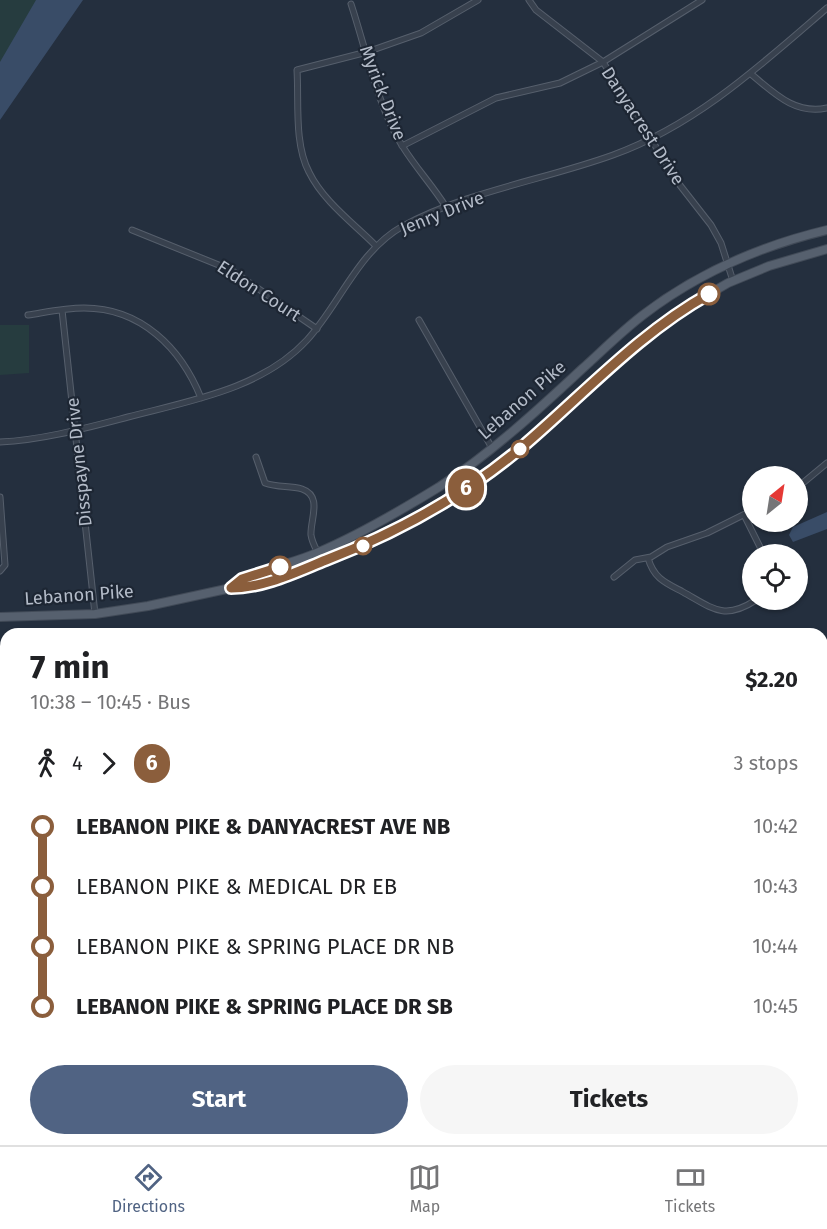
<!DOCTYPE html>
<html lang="en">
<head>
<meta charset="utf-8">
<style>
	body { margin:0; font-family:"Fira Sans",sans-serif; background:#f6f6f6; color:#202124; height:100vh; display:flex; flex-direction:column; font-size:22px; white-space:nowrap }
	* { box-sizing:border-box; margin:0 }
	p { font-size:20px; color:#757577 }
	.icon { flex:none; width:33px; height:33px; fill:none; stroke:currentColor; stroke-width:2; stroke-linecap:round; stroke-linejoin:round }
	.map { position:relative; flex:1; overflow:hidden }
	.sheet { position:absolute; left:0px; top:628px; width:828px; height:518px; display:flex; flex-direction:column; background:#fff; border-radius:18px 18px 0 0; box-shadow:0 2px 4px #0004 }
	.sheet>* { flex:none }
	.badge { padding:0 12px; border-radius:20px; font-size:21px; line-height:39px }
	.needle { width:39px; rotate:30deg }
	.fabs { position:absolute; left:742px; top:466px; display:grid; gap:12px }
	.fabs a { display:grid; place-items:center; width:66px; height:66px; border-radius:50%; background:#fff; box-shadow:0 2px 4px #0004; font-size:30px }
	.map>.badge { position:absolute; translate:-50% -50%; box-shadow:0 0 0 3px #fff }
	.legs { display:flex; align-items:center; gap:9px; height:66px; padding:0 30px; font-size:20px }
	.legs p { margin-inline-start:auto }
	.head { display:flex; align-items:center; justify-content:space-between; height:102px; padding:0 30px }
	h1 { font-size:33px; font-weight:700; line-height:45px }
	.action { display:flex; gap:12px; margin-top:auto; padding:12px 30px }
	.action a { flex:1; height:69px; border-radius:36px; background:#506383; color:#fff; font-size:24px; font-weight:700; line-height:69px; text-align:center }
	.action a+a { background:#f6f6f6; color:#202124 }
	ul { padding:0 30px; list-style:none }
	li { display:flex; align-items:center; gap:21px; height:60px; font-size:22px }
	li i { display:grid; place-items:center; width:9px; height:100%; margin:0 8px; background:currentColor }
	li i::after { content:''; width:15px; height:15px; margin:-8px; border:4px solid; border-radius:50%; background:#fff }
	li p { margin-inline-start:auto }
	li:first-child i { background:linear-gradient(#0000 50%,currentColor 0) }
	li:last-child i { background:linear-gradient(currentColor 50%,#0000 0) }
	.dock { display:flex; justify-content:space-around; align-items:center; height:84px; border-top:2px solid #e0e0e0; background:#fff; font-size:16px; color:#757577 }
	.dock a { display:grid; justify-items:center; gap:3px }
	.dock .active { color:#506383 }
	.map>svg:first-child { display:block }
	.green { fill:#263c3f }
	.water { fill:#394c67 }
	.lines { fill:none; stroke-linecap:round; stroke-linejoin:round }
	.minor-casing { stroke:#565f6c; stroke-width:7 }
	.primary-casing { stroke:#414a57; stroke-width:10 }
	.minor { stroke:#38414e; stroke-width:5 }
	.primary { stroke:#56606e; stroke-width:8 }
	.rail { stroke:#5a6575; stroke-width:1.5; stroke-dasharray:6 6; stroke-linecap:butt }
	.line-1-casing { stroke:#fff; stroke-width:14 }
	.line-1 { stroke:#8b5e3c; stroke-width:9 }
	.stop-1-dot { fill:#fff; stroke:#8b5e3c; stroke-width:3 }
	.labels { text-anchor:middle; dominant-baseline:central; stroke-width:4.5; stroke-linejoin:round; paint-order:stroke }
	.street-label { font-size:18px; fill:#b4bcc9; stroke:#1d2633 }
</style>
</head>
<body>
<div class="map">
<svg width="827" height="1145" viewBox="0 0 827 1145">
	<rect width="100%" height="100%" fill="#242f3e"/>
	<path class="green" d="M0 0H75L0 106Z
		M0 325H29V373L0 375Z
		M222 1140H716L720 1145H226Z"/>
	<path class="water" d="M36 0H83L0 120V62Z
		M827 512V529L793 542 789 535 793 527Z"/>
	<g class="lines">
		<g class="minor-casing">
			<path id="minor" d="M529 0 536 10 603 62 679 184 711 225 721 243 733 281
				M351 4C365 46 379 111 403 147 416 168 433 186 446 207
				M751 74C774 93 795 115 827 108
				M402 146 496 98 560 83 603 62 702 0
				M132 230 231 270 317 329
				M375 245C353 223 323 201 309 172 294 144 299 101 297 70L367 52 421 33 478 0
				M62 310 95 614
				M28 315C47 312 65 308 84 308 141 308 181 348 201 398
				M419 320 492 448
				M0 442C43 440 86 428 128 417 189 401 262 389 307 340 340 304 358 251 403 226 468 191 544 180 613 155 696 125 761 65 827 8
				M256 457 265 483C278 488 290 485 302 489 323 496 310 520 311 535 312 542 315 547 318 553
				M798 487 827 463
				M0 497 5 565 0 571
				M744 515 764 555
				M648 558C654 579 666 583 683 592 712 608 724 621 756 600
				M614 577 635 560 651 557 667 547 707 533 753 510
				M822 1047 827 1045
				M822 1125H827"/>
		</g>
		<g class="primary-casing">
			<path id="primary" d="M231 587C256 569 291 565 319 552 361 534 400 511 439 487 491 453 537 411 582 369 602 351 622 331 643 315 698 273 760 246 827 230
				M0 617 95 614 148 606 231 588H247L284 577 369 543 447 500 494 469 640 343 690 305 728 283 769 266 827 249"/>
		</g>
		<use href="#minor" class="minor"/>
		<use href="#primary" class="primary"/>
		<path class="rail" d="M822 871 827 870
			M0 1008H6"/>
	</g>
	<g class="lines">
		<g class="line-1-casing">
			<path id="line-1" d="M280 567 242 579 231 588C264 588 296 572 326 560 396 533 465 495 522 447 583 395 639 333 709 294"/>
		</g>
		<use href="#line-1" class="line-1"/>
	</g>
	<g class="stop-1-dot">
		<circle cx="709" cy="294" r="10"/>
		<circle cx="520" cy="449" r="8"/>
		<circle cx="363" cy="546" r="8"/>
		<circle cx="280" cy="567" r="10"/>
	</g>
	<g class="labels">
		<g class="street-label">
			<text transform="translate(383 93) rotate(69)">Myrick Drive</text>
			<text transform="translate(643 126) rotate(57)">Danyacrest Drive</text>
			<text transform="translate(442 213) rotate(-22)">Jenry Drive</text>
			<text transform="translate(259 291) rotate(33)">Eldon Court</text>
			<text transform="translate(522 400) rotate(-41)">Lebanon Pike</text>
			<text transform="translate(79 462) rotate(-96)">Disspayne Drive</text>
			<text transform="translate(79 595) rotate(-4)">Lebanon Pike</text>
		</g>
	</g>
</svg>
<div class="fabs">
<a><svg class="needle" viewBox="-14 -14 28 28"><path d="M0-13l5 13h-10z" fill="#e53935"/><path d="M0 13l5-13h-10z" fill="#757577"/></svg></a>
<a><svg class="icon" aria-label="locate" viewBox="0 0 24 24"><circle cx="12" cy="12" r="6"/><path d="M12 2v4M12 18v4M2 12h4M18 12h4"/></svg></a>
</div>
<b class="badge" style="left:466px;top:488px;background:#8b5e3c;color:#fff">6</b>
<section class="sheet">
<div class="head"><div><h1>7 min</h1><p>10:38 – 10:45 · Bus</p></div><b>$2.20</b></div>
<div class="legs"><svg class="icon" aria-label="walk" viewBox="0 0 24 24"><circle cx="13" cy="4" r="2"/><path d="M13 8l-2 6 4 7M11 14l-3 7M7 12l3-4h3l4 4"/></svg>4<svg class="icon" aria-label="forward" viewBox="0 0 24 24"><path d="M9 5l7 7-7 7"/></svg><b class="badge" style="background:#8b5e3c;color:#fff">6</b><p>3 stops</p></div>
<ul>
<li><i style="color:#8b5e3c"></i><b>LEBANON PIKE &amp; DANYACREST AVE NB</b><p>10:42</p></li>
<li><i style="color:#8b5e3c"></i><span>LEBANON PIKE &amp; MEDICAL DR EB</span><p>10:43</p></li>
<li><i style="color:#8b5e3c"></i><span>LEBANON PIKE &amp; SPRING PLACE DR NB</span><p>10:44</p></li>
<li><i style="color:#8b5e3c"></i><b>LEBANON PIKE &amp; SPRING PLACE DR SB</b><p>10:45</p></li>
</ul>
<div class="action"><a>Start</a><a>Tickets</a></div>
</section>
</div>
<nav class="dock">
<a class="active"><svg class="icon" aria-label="directions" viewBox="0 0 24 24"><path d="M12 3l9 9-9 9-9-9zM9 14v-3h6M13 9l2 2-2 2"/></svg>Directions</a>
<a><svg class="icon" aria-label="map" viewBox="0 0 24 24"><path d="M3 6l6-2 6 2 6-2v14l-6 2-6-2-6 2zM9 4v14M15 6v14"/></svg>Map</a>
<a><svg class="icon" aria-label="tickets" viewBox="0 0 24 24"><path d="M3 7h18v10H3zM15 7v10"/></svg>Tickets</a>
</nav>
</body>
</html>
